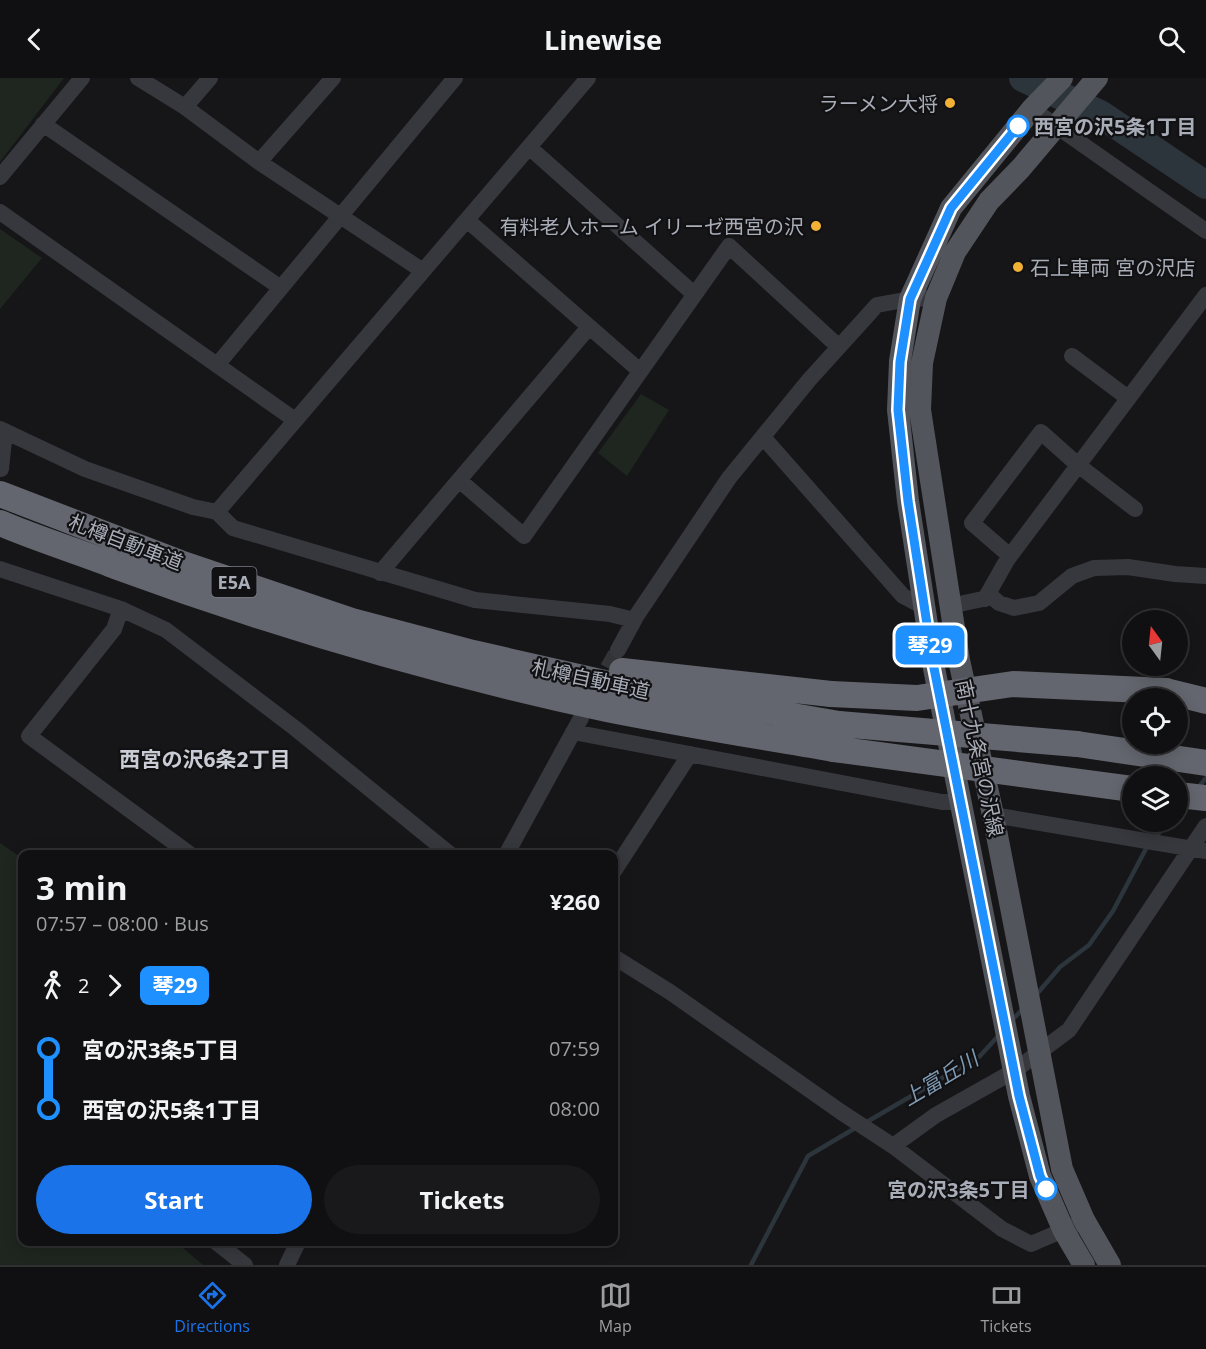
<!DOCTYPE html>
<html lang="en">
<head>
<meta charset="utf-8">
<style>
	body { margin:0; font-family:"Open Sans","Noto Sans JP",sans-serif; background:#19191b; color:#f1f3f6; height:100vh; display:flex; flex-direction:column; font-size:22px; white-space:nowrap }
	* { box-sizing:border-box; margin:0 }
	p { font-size:20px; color:#9c9d9f }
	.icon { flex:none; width:33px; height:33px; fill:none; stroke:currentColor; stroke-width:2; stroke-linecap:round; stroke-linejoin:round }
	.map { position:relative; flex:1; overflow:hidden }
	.sheet { position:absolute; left:18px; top:772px; width:600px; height:396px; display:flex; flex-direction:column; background:#101012; border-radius:12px; box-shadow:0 3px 15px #0003,0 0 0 2px #303032 }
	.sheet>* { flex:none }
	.badge { padding:0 12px; border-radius:9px; font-size:21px; line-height:39px }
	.needle { width:39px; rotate:345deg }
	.buttons { position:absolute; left:1122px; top:532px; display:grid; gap:12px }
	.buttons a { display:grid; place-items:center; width:66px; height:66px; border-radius:50%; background:#101012; box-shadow:0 3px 15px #0003,0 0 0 2px #303032; font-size:30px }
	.map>.badge { position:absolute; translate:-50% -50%; box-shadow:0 0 0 3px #fff }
	.legs { display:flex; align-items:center; gap:9px; height:66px; padding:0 18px; font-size:20px }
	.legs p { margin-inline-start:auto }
	.headline { display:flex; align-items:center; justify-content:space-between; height:102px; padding:0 18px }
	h1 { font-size:33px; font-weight:700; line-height:45px }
	.cta { display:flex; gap:12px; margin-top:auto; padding:12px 18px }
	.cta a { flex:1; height:69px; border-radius:36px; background:#1a73e8; color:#fff; font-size:24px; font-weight:700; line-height:69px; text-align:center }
	.cta a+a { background:#19191b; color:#f1f3f6 }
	ul { padding:0 18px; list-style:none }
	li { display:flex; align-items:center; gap:21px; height:60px; font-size:22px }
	li i { display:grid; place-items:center; width:9px; height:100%; margin:0 8px; background:currentColor }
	li i::after { content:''; width:15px; height:15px; margin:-8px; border:4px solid; border-radius:50%; background:#101012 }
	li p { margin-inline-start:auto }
	li:first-child i { background:linear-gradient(#0000 50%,currentColor 0) }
	li:last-child i { background:linear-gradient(currentColor 50%,#0000 0) }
	header { display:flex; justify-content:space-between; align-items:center; height:78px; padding:0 18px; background:#101012; font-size:27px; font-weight:700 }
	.tabs { display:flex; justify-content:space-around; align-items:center; height:84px; border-top:2px solid #303032; background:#101012; font-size:16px; color:#9c9d9f }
	.tabs a { display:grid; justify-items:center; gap:3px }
	.tabs .on { color:#1a73e8 }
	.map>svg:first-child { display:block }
	.green { fill:#1e261f }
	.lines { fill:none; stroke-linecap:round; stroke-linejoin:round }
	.stream { stroke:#2c353c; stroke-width:4.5 }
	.river { stroke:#2c353c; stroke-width:28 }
	.minor-tunnel { stroke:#333438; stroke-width:16; stroke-dasharray:16 8; stroke-linecap:butt }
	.minor { stroke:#37383d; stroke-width:16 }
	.major { stroke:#53555c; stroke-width:22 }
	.highway { stroke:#63666e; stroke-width:26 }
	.highway-bridge { stroke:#63666e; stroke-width:26 }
	.line-1-casing { stroke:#fff; stroke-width:14 }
	.line-1 { stroke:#1e90ff; stroke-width:9 }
	.poi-dot { fill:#f2b134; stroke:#111113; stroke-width:2 }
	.stop-1-dot { fill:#fff; stroke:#1e90ff; stroke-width:3 }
	.labels { text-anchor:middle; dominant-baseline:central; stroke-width:4.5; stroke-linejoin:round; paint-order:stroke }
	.shield { fill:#111113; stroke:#7b7e86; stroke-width:1.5 }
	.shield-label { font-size:18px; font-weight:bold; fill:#a8adb8 }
	.poi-label { font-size:20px; fill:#a8adb8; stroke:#111113; text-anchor:end }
	.stop-label { font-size:20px; font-weight:bold; fill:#a8adb8; stroke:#111113; text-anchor:start }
	.street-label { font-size:20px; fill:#a8adb8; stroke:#111113 }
	.neighbourhood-label { font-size:21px; font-weight:bold; fill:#c9ccd4; stroke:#111113 }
	.water-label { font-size:21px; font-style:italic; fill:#7f9bb3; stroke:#111113 }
</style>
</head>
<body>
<header><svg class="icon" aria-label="back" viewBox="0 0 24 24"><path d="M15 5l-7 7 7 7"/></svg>Linewise<svg class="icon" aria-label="search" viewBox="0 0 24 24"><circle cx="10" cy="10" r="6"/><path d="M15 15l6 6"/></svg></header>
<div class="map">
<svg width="1206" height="1187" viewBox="0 0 1206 1187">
	<rect width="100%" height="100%" fill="#161618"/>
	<path class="green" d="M0 0H64L0 84Z
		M0 151 42 180 0 231Z
		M641 316 669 332 627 398 598 375Z
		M0 765 22 780V1164H176L203 1187H0Z"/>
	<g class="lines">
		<path class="stream" d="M1197 711 1206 700
			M1154 761 1168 744
			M1036 917 1060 889 1089 867 1113 833 1148 767
			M1011 943 1024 930
			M865 1045 980 978 1000 956
			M751 1187 808 1078 857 1049"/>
		<path class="river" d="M1023 0 1100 36 1206 107"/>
		<path class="minor-tunnel" d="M596 611 618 572"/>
		<path class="minor" d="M138 0 185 29 259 84 423 193
			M185 29 210 0
			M1032 31 1206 153
			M43 46 281 210
			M529 69 694 216
			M259 84 333 0
			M0 99 82 0
			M0 134 295 342
			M467 142 640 293
			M1072 278 1128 320
			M217 287 455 0
			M0 351 85 391 193 429 217 434 233 450 475 522 610 536 634 542
			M763 359 903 518 924 529
			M1 391 5 353
			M459 402 524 458 729 168 839 269
			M217 434 588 0
			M1010 478 972 445 1041 354 1078 387 1135 431
			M0 491 121 531 166 552 296 651 451 777
			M380 495 589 249
			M985 521 1007 482 1206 217
			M950 528 992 519 999 525 1014 530 1039 525 1072 498 1094 490 1128 489 1175 496 1206 498
			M121 531 114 551 29 658 191 777
			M618 572 637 537 729 400 809 302 877 227 910 221 936 220
			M573 654 942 724H961
			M993 737 1206 773
			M506 777 581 640
			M614 793 690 676
			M614 879 670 914 841 1034 893 1068 1002 1151 1031 1166 1073 1148
			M893 1068 936 1037 1014 993 1069 952 1206 748
			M216 1164 245 1187
			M287 1187 298 1164"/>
		<path class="major" d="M1062 0 1032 31 951 130 910 221 900 283 898 332 908 423 933 585 1019 1018 1040 1098 1064 1153 1084 1187
			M1097 0 1021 90 989 123 955 174 936 220 922 285 920 332 959 582 993 737 1062 1091 1084 1142 1110 1187"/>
		<path class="highway" d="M0 416 180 485 352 543 473 575 609 606 839 646
			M0 445C37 461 77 473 115 488 275 547 439 595 607 631 682 646 758 658 834 671
			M622 593 831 616
			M1166 613 1206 623
			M1077 666 1206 685
			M1178 717 1206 720"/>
		<path class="highway-bridge" d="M831 616 917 620 1013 606 1166 613
			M839 646 1077 666
			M834 671 1132 711"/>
	</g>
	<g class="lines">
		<g class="line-1-casing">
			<path id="line-1" d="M1018 48 951 130 910 221 900 284 898 332 908 423 933 585 1019 1018 1040 1098 1046 1111"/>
		</g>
		<use href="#line-1" class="line-1"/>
	</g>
	<g class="poi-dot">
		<circle cx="950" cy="25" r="6"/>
		<circle cx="816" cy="148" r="6"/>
		<circle cx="1018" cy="189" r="6"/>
	</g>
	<g class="stop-1-dot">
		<circle cx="1018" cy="48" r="10"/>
		<circle cx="1046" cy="1111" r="10"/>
	</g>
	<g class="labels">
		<rect class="shield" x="211.5" y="489" width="45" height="30" rx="4.5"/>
		<g class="shield-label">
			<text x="234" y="504">E5A</text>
		</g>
		<g class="poi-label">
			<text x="938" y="25">ラーメン大将</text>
			<text x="804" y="148">有料老人ホーム イリーゼ西宮の沢</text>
			<text x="1030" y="189" text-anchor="start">石上車両 宮の沢店</text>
		</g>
		<g class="stop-label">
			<text x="1034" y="48">西宮の沢5条1丁目</text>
			<text x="1030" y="1111" text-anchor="end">宮の沢3条5丁目</text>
		</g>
		<g class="street-label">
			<text transform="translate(126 464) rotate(21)">札樽自動車道</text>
			<text transform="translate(591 601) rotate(12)">札樽自動車道</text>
			<text transform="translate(980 680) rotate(78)">南十九条宮の沢線</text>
		</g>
		<g class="neighbourhood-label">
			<text x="205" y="681">西宮の沢6条2丁目</text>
		</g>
		<g class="water-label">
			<text transform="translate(940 1000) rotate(-31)">上富丘川</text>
		</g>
	</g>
</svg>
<div class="buttons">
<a><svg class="needle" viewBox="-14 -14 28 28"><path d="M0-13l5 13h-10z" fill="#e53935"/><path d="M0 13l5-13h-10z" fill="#9c9d9f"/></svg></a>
<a><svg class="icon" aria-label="locate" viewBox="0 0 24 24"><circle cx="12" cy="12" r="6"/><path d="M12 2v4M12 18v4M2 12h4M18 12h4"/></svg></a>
<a><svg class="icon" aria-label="layers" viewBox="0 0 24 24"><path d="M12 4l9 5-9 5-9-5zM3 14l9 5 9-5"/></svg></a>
</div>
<b class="badge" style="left:930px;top:567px;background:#1e90ff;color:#fff">琴29</b>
<section class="sheet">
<div class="headline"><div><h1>3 min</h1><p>07:57 – 08:00 · Bus</p></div><b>¥260</b></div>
<div class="legs"><svg class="icon" aria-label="walk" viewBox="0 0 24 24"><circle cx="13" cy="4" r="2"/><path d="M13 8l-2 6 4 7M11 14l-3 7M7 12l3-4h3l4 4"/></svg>2<svg class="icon" aria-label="forward" viewBox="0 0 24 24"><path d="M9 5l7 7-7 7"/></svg><b class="badge" style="background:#1e90ff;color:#fff">琴29</b></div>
<ul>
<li><i style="color:#1e90ff"></i><b>宮の沢3条5丁目</b><p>07:59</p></li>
<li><i style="color:#1e90ff"></i><b>西宮の沢5条1丁目</b><p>08:00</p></li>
</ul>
<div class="cta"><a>Start</a><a>Tickets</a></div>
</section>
</div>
<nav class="tabs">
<a class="on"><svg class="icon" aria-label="directions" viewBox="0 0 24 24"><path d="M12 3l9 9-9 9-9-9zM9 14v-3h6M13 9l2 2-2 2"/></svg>Directions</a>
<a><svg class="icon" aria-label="map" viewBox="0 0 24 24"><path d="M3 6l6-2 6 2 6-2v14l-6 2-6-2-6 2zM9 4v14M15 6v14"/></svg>Map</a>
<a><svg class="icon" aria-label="tickets" viewBox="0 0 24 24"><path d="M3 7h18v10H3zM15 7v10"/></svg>Tickets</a>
</nav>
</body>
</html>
